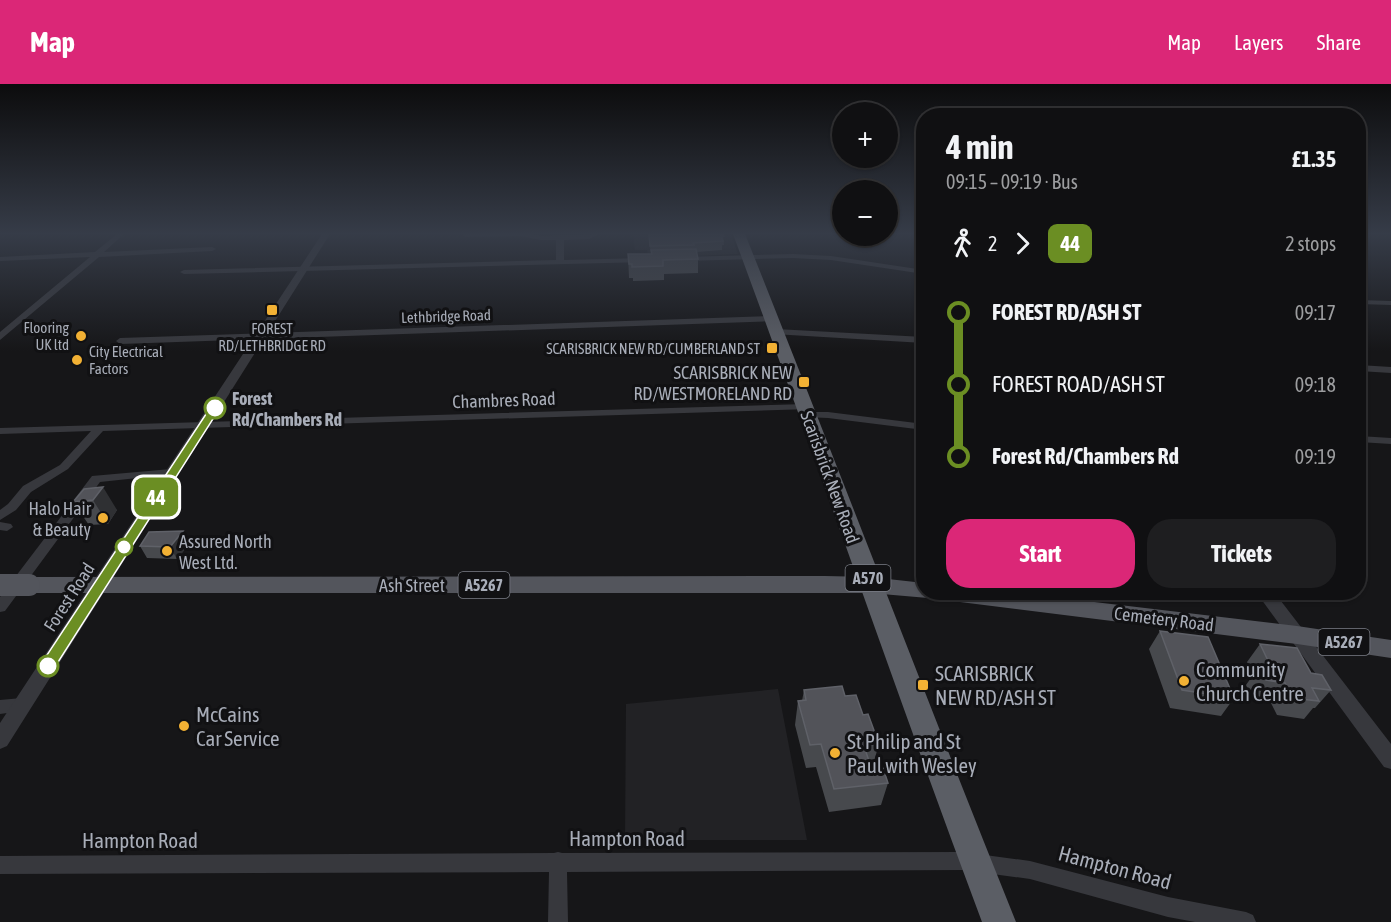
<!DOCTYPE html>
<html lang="en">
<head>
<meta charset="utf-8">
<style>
	body { margin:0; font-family:"Asap Condensed",sans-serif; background:#1e1e20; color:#f1f3f6; height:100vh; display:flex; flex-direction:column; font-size:22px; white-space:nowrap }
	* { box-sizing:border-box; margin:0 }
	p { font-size:20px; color:#9c9d9f }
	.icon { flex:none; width:33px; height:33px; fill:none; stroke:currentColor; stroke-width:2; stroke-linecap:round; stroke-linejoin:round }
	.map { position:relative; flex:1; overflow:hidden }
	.sheet { position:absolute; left:916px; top:24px; width:450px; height:492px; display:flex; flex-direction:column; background:#101012; border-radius:24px; box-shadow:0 2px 4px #0004,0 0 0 2px #303032 }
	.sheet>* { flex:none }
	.badge { padding:0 12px; border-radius:9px; font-size:21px; line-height:39px }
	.controls { position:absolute; left:832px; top:18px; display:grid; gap:12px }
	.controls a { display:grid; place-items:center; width:66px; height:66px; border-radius:50%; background:#101012; box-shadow:0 2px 4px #0004,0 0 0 2px #303032; font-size:30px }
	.map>.badge { position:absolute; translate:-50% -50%; box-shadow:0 0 0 3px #fff }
	.legs { display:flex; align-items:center; gap:9px; height:66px; padding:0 30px; font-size:20px }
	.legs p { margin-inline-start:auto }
	.headline { display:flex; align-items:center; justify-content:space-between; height:102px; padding:0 30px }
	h1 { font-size:33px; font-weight:700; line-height:45px }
	.primary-button { display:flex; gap:12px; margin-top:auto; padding:12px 30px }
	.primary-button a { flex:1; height:69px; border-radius:24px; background:#db2777; color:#fff; font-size:24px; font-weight:700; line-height:69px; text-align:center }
	.primary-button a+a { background:#1e1e20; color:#f1f3f6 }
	ul { padding:0 30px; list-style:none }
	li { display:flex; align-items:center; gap:21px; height:72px; font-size:22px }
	li i { display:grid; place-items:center; width:9px; height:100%; margin:0 8px; background:currentColor }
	li i::after { content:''; width:15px; height:15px; margin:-8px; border:4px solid; border-radius:50%; background:#101012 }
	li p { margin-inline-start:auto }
	li:first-child i { background:linear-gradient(#0000 50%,currentColor 0) }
	li:last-child i { background:linear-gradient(currentColor 50%,#0000 0) }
	header { display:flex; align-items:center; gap:36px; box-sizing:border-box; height:84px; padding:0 30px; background:#db2777; color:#fff }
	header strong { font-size:28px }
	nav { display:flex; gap:33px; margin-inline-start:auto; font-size:21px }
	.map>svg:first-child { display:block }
	.built { fill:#222225 }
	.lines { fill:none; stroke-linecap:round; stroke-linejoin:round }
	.minor { fill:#37383d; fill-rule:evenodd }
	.tertiary { fill:#37383d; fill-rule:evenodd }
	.primary { fill:#53555c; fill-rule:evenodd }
	.trunk { fill:#5b5e65; fill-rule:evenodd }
	.primary-bridge { stroke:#53555c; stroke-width:22 }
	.wall { fill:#47494d }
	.shaded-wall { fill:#2f3033 }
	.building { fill:#525359; stroke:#5f6168; stroke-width:1.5 }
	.line-1 { fill:#6b8e23; stroke:#fff; stroke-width:1.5 }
	.poi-dot { fill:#f2b134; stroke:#111113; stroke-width:2 }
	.stop-1-dot { fill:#fff; stroke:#6b8e23; stroke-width:3 }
	.labels { text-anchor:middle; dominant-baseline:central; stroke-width:6; stroke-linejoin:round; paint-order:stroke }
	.far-street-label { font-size:15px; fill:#a8adb8; stroke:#111113 }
	.far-poi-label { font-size:15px; fill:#a8adb8; stroke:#111113; text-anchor:end }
	.shield { fill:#111113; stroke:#7b7e86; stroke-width:1.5 }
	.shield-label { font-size:16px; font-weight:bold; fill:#a8adb8 }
	.poi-label { font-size:18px; fill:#a8adb8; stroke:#111113; text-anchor:end }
	.stop-label { font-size:18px; font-weight:bold; fill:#a8adb8; stroke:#111113; text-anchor:start }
	.street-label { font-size:18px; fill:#a8adb8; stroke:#111113 }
	.near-poi-label { font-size:21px; fill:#a8adb8; stroke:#111113; text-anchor:start }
	.near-street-label { font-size:21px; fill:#a8adb8; stroke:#111113 }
</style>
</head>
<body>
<header>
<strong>Map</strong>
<nav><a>Map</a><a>Layers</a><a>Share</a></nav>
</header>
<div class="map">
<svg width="1391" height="838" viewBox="0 0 1391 838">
	<rect width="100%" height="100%" fill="#161618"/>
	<path class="built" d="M633 150H731L738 170 648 174 647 166H635Z
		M778 605 807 756H625L626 620Z"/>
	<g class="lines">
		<path class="minor" d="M117 150H124L104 168 212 163 216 165 212 167 99 173 0 256V248L90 173 0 177V173L95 168Z
			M462 150H532L541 152 599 150 589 155 564 156V176L645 174 649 176 645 178 184 190 180 188 184 186 556 176V156H541L520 152 465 153Z
			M793 170 831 172 924 186V190L831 176 793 174 683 177 679 175 683 173Z
			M1359 216 1391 217V221L1359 220Z
			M772 232 776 235 775 237 120 260 116 257 120 254Z
			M776 245 924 253V259L773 250 772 248Z
			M1359 281 1391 283V289L1359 287Z
			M806 320 811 323 810 325 103 347 68 385 31 408 16 426 0 436V426L8 420 23 402 60 381 91 347 0 350V344Z
			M809 328H828L924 340V346L828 334 805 333 804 331Z
			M1359 352 1391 354V360L1359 358Z
			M171 385 175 386 177 388 175 390 100 398 5 527 0 528V513L92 392Z
			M0 438 11 440 13 443 7 447 0 446Z
			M22 614 28 616 30 621 28 626 0 630V616Z
			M558 768 562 769 963 768 1030 777 1168 813 1246 828 1253 831 1256 838H1195L1168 833 1030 795 963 786 567 788 568 838H548L549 788 0 790V772L554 769Z"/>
		<path class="tertiary" d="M322 150H330L7 662 0 665V639Z
			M1256 508H1274L1391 660V685L1384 683Z"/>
		<path class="primary" d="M825 492 870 493 924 499V508H1010L1297 542 1391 556V574L1297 560 928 514 870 509H29L21 507 18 501 21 495 29 493Z"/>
		<path class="trunk" d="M733 150H745C837 379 924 610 1016 838H982C896 609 818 379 733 150Z"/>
		<path class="primary-bridge" d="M0 501H29"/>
	</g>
	<path class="wall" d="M648 150H723L724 161H722V166L696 168 698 175V189L664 190V196L633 197V194H629L628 170H651Z
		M84 405 117 426 108 440 89 441 73 418Z
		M183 447 190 459 177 475 147 474 140 462Z
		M1160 547 1234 614 1221 632 1170 624 1149 565Z
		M1260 560 1311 589 1331 606 1315 624H1313L1304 635 1277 631 1270 617 1252 614 1246 601 1253 591 1247 578Z
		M804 606 845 612 863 631 879 660 872 684V686L888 699 881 721 829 728 816 683 806 684 795 641 798 617H802Z"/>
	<path class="shaded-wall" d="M103 403 117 426 108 440 93 416Z
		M183 447 190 459 177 475 170 463Z"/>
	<path class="building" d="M649 150H723L724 152H721L723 157 693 159 694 161 650 162Z
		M696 165 698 175 663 176V182L632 183V180H629L628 170H652L651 166Z
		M103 403 93 416 73 418 84 405Z
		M183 447 170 463 140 462 149 448Z
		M1160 547 1208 553 1234 614 1182 606Z
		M1260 560 1297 564 1311 589 1322 591 1331 606 1312 604 1319 617 1292 614 1285 599 1266 596 1259 583 1272 585Z
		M842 602 845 612 856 611 863 631 868 630 879 660 864 662 872 686 883 684 888 699 834 705 821 660 810 661 798 617 806 616 804 606Z"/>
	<linearGradient id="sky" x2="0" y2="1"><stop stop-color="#0c0c0d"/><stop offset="0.56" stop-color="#363c48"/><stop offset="1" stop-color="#363c48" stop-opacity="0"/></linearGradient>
	<rect width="1391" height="267" fill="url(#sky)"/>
	<path class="line-1" d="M212 321 220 324 53 586H43L41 582 43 577Z"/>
	<g class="poi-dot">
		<rect x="266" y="220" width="12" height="12" rx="3"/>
		<circle cx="81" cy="252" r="6"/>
		<rect x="766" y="258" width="12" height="12" rx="3"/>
		<circle cx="77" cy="276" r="6"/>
		<rect x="798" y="292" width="12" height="12" rx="3"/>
		<circle cx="103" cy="434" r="6"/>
		<circle cx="167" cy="467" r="6"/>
		<circle cx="1184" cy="597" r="6"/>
		<rect x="917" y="595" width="12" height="12" rx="3"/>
		<circle cx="184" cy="642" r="6"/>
		<circle cx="835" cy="669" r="6"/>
	</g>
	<g class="stop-1-dot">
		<circle cx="215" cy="324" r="10"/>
		<circle cx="124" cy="463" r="8"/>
		<circle cx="48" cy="582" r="10"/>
	</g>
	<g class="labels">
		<g class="far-street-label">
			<text transform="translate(446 232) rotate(-2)">Lethbridge Road</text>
		</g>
		<g class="far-poi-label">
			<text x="69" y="243">Flooring<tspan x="69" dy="17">UK ltd</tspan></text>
			<text x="272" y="244" text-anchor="middle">FOREST<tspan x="272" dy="17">RD/LETHBRIDGE RD</tspan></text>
			<text x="760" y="264">SCARISBRICK NEW RD/CUMBERLAND ST</text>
			<text x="89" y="267" text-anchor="start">City Electrical<tspan x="89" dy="17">Factors</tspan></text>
		</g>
		<g class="shield">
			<rect x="845.5" y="481" width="45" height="26" rx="4.5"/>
			<rect x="458.5" y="488" width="51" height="26" rx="4.5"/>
			<rect x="1318.5" y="545" width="51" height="26" rx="4.5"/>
		</g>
		<g class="shield-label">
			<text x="868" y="494">A570</text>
			<text x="484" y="501">A5267</text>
			<text x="1344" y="558">A5267</text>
		</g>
		<g class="poi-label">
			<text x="792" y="288">SCARISBRICK NEW<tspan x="792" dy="21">RD/WESTMORELAND RD</tspan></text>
			<text x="91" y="424">Halo Hair<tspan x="91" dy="21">&amp; Beauty</tspan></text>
			<text x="179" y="457" text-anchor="start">Assured North<tspan x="179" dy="21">West Ltd.</tspan></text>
		</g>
		<g class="stop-label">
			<text x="232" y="314">Forest<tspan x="232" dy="21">Rd/Chambers Rd</tspan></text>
		</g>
		<g class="street-label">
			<text transform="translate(504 316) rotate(-2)">Chambres Road</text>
			<text transform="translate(830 393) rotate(70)">Scarisbrick New Road</text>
			<text x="412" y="501">Ash Street</text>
			<text transform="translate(69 513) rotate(-57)">Forest Road</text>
			<text transform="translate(1164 535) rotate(7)">Cemetery Road</text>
		</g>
		<g class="near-poi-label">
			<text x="1196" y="585">Community<tspan x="1196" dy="24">Church Centre</tspan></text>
			<text x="935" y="589">SCARISBRICK<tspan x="935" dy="24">NEW RD/ASH ST</tspan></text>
			<text x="196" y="630">McCains<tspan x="196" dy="24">Car Service</tspan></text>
			<text x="847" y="657">St Philip and St<tspan x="847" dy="24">Paul with Wesley</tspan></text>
		</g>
		<g class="near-street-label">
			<text x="627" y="754">Hampton Road</text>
			<text x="140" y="756">Hampton Road</text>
			<text transform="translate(1115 783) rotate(15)">Hampton Road</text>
		</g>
	</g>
</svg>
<div class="controls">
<a>+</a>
<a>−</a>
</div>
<b class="badge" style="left:156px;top:413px;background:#6b8e23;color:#fff">44</b>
<section class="sheet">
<div class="headline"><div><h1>4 min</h1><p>09:15 – 09:19 · Bus</p></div><b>£1.35</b></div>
<div class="legs"><svg class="icon" aria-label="walk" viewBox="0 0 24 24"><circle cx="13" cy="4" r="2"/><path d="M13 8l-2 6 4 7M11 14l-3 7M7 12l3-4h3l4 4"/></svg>2<svg class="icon" aria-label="forward" viewBox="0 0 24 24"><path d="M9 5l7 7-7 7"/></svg><b class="badge" style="background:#6b8e23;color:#fff">44</b><p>2 stops</p></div>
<ul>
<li><i style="color:#6b8e23"></i><b>FOREST RD/ASH ST</b><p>09:17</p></li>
<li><i style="color:#6b8e23"></i><span>FOREST ROAD/ASH ST</span><p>09:18</p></li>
<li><i style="color:#6b8e23"></i><b>Forest Rd/Chambers Rd</b><p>09:19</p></li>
</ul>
<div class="primary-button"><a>Start</a><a>Tickets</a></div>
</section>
</div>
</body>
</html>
